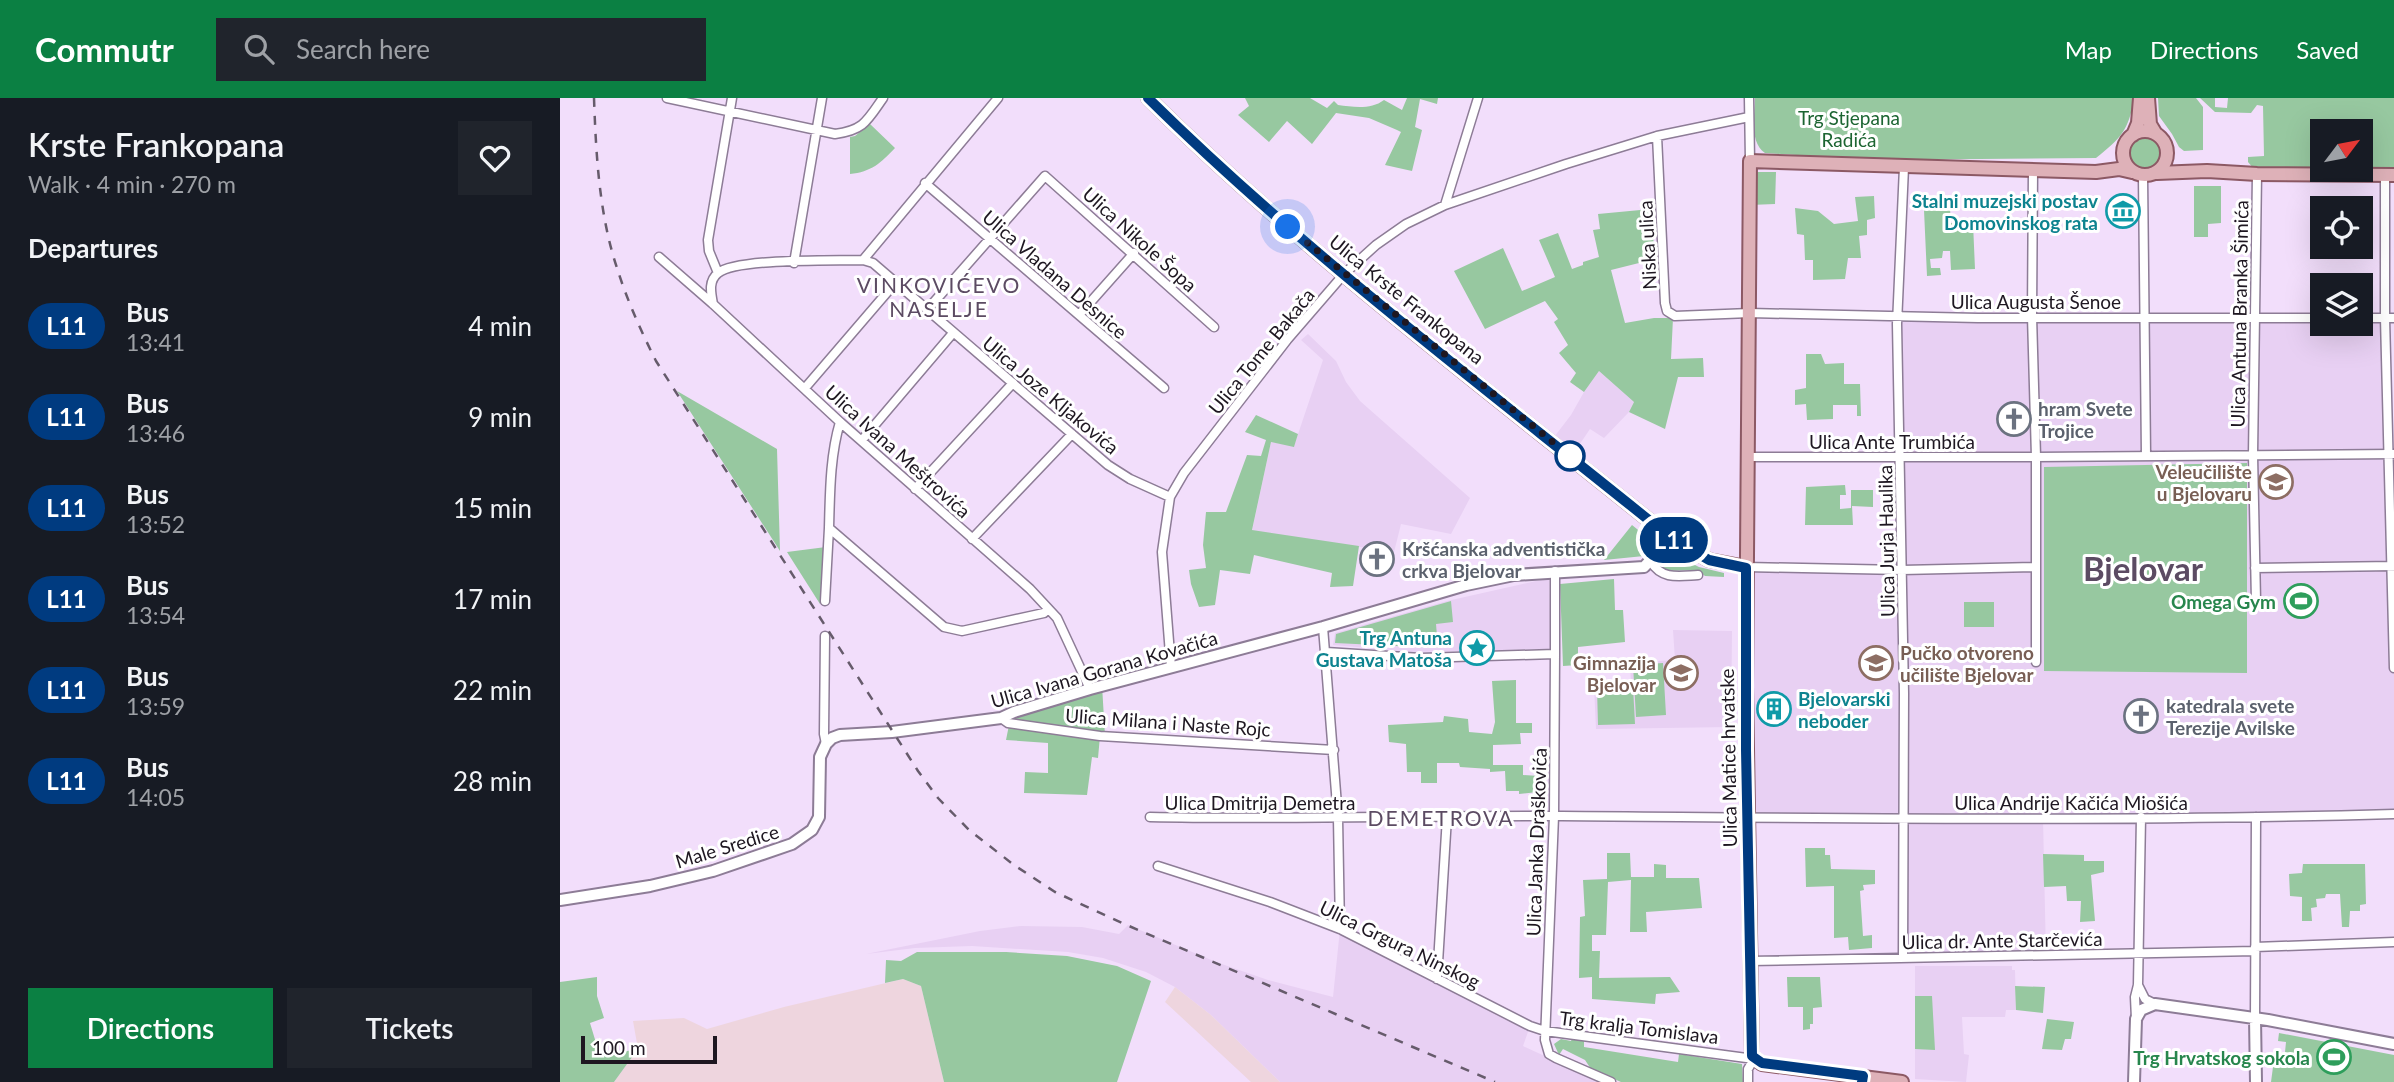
<!DOCTYPE html>
<html lang="en">
<head>
<meta charset="utf-8">
<style>
	body { margin:0; font-family:Lato,sans-serif; background:#20242c; color:#f1f3f6; height:100vh; display:flex; flex-direction:column; font-size:26px; white-space:nowrap }
	* { box-sizing:border-box; margin:0 }
	p { font-size:23px; color:#9ea1a6 }
	.icon { flex:none; width:38px; height:38px; fill:none; stroke:currentColor; stroke-width:2; stroke-linecap:round; stroke-linejoin:round }
	.map { position:relative; flex:1; overflow:hidden }
	.drawer { display:flex; flex-direction:column; background:#171b24; width:560px }
	.drawer>* { flex:none }
	.badge { padding:0 14px; border-radius:23px; font-size:24px; line-height:46px }
	.needle { width:46px; rotate:58deg }
	.tools { position:absolute; left:1750px; top:21px; display:grid; gap:14px }
	.tools a { display:grid; place-items:center; width:63px; height:63px; border-radius:0px; background:#171b24; box-shadow:0 7px 28px #0002; font-size:35px }
	.scale { position:absolute; left:21px; bottom:18px; width:136px; box-sizing:border-box; padding-left:7px; border:4px solid #1e1721; border-top:0; font-size:19px; line-height:24px; white-space:nowrap; color:#1e1721; -webkit-text-stroke:5px #fff; paint-order:stroke }
	.you { position:absolute; width:35px; height:35px; margin:-18px; border:5px solid #fff; border-radius:50%; background:#1a73e8; box-shadow:0 0 0 10px #1a73e833 }
	.map>.badge { position:absolute; translate:-50% -50%; box-shadow:0 0 0 4px #fff }
	h2 { padding:0 28px; font-size:26px; line-height:63px }
	.round { display:grid; place-items:center; flex:none; width:74px; height:74px; border-radius:0px; background:#20242c }
	.headline { display:flex; align-items:center; justify-content:space-between; height:119px; padding:0 28px }
	h1 { font-size:33px; font-weight:600; line-height:52px }
	.cta { display:flex; gap:14px; margin-top:auto; padding:14px 28px }
	.cta a { flex:1; height:80px; border-radius:0px; background:#0b8043; color:#fff; font-size:28px; font-weight:600; line-height:80px; text-align:center }
	.cta a+a { background:#20242c; color:#f1f3f6 }
	ul { padding:0; list-style:none }
	li { display:flex; align-items:center; gap:21px; height:91px; padding:0 28px }
	li div { flex:1 }
	li b { display:block; font-size:26px }
	li em { font-style:normal }
	li .badge { min-width:77px; font-weight:700; text-align:center }
	header { display:flex; align-items:center; gap:42px; box-sizing:border-box; height:98px; padding:0 35px; background:#0b8043; color:#fff }
	header strong { font-size:33px }
	nav { display:flex; gap:38px; margin-inline-start:auto; font-size:24px }
	.search { width:490px; height:63px; background:#20242c; display:flex; align-items:center; gap:18px; box-sizing:border-box; padding:0 24px; border-radius:0px; color:#9ea1a6; font-size:26px }
	main { display:flex; flex:1; min-height:0 }
	.map>svg:first-child { display:block }
	.built { fill:#e8d0f3 }
	.industrial { fill:#eed5de }
	.green { fill:#97c8a0; fill-rule:evenodd }
	.lines { fill:none; stroke-linecap:round; stroke-linejoin:round }
	.street-casing { stroke:#8d7c96; stroke-width:11 }
	.secondary-casing { stroke:#8d7c96; stroke-width:14 }
	.primary-casing { stroke:#8c5964; stroke-width:16 }
	.street { stroke:#fff; stroke-width:8 }
	.secondary { stroke:#fff; stroke-width:10 }
	.primary { stroke:#deb1b8; stroke-width:12 }
	.rail { stroke:#665b6b; stroke-width:2.5; stroke-dasharray:9 9; stroke-linecap:butt }
	.line-casing { stroke:#fff; stroke-width:16 }
	.line { stroke:#003b80; stroke-width:10 }
	.walk { stroke:#1e1721; stroke-width:7; stroke-dasharray:0 12.6 }
	.stop-dot { fill:#fff; stroke:#003b80; stroke-width:3.5 }
	.labels { text-anchor:middle; dominant-baseline:central; stroke-width:6; stroke-linejoin:round; paint-order:stroke }
	.park-label { font-size:19px; fill:#1c6532; stroke:#fff }
	.culture-label { font-size:19px; font-weight:bold; fill:#0d838f; stroke:#fff; text-anchor:end }
	.street-label { font-size:19px; fill:#1e1721; stroke:#fff }
	.worship-label { font-size:19px; font-weight:bold; fill:#5b616d; stroke:#fff; text-anchor:start }
	.education-label { font-size:19px; font-weight:bold; fill:#785e54; stroke:#fff; text-anchor:end }
	.leisure-label { font-size:19px; font-weight:bold; fill:#27864d; stroke:#fff; text-anchor:end }
	.neighbourhood-label { font-size:21px; letter-spacing:2px; fill:#5c4b63; stroke:#fff }
	.town-label { font-size:33px; font-weight:bold; fill:#5c4b63; stroke:#fff }
</style>
</head>
<body>
<header>
<strong>Commutr</strong>
<div class="search"><svg class="icon" aria-label="search" viewBox="0 0 24 24"><circle cx="10" cy="10" r="6"/><path d="M15 15l6 6"/></svg>Search here</div>
<nav><a>Map</a><a>Directions</a><a>Saved</a></nav>
</header>
<main>
<section class="drawer">
<div class="headline"><div><h1>Krste Frankopana</h1><p>Walk · 4 min · 270 m</p></div><a class="round"><svg class="icon" aria-label="heart" viewBox="0 0 24 24"><path d="M12 20l-8-8c-3-5 5-10 8-4 3-6 11-1 8 4z"/></svg></a></div>
<h2>Departures</h2>
<ul>
<li><span class="badge" style="background:#003b80;color:#fff">L11</span><div><b>Bus</b><p>13:41</p></div><em>4 min</em></li>
<li><span class="badge" style="background:#003b80;color:#fff">L11</span><div><b>Bus</b><p>13:46</p></div><em>9 min</em></li>
<li><span class="badge" style="background:#003b80;color:#fff">L11</span><div><b>Bus</b><p>13:52</p></div><em>15 min</em></li>
<li><span class="badge" style="background:#003b80;color:#fff">L11</span><div><b>Bus</b><p>13:54</p></div><em>17 min</em></li>
<li><span class="badge" style="background:#003b80;color:#fff">L11</span><div><b>Bus</b><p>13:59</p></div><em>22 min</em></li>
<li><span class="badge" style="background:#003b80;color:#fff">L11</span><div><b>Bus</b><p>14:05</p></div><em>28 min</em></li>
</ul>
<div class="cta"><a>Directions</a><a>Tickets</a></div>
</section>
<div class="map">
<svg width="1834" height="984" viewBox="0 0 1834 984">
	<rect width="100%" height="100%" fill="#f2defb"/>
	<path class="built" d="M1338 217 1762 220V226H1801V220H1825L1834 468V716L1483 720 1486 858 1343 860 1345 721 1187 720 1186 469 1342 471Z
		M748 236 776 263 786 284 800 303 910 400 891 436 841 426 834 454 692 433 711 344 734 348 763 262 741 242Z
		M1039 273 1074 304 1069 314 1044 340 1030 331 1011 359 991 343 1011 317 1024 294Z
		M989 480 991 551 854 554 773 547 775 535 887 503Z
		M1113 532 1172 533 1171 629 1036 631 1034 588 1071 586 1070 565 1115 562Z
		M568 827 656 864 708 882 773 899 780 831 970 928 963 948 1041 984H720L651 917 615 889 586 874 543 860 508 854 412 848 355 850 306 856 420 833 461 828 522 829 559 836Z
		M1355 868H1452V872H1455L1456 912H1446L1445 919H1402L1404 956 1409 957 1406 984 1355 981Z"/>
	<path class="industrial" d="M343 881 361 888 384 984H54L78 951 73 923 124 920 147 931 224 909Z
		M615 889 651 917 720 984H691L605 904Z"/>
	<path class="green" d="M685 0H750L767 10 774 3 778 7C793 9 811 12 824 2L842 12 847 0H878L877 6 860 1 855 29 862 32 852 73 825 67 841 34 837 32 809 20 776 15 752 46 727 23 709 44 678 17 689 8Z
		M1195 0H1574C1569 32 1561 40 1536 60L1311 62 1205 55C1189 44 1195 18 1195 0Z
		M1598 0H1636L1643 9V52L1624 53 1619 49 1612 36 1599 18Z
		M1640 0H1655V9L1667 10 1668 0H1834V72L1694 71 1688 64V59L1704 58 1703 8 1697 7 1691 15 1655 14ZM1762 33H1801V72H1762Z
		M310 26 335 50C321 65 311 74 290 76V39L295 38Z
		M1569 55a16 16 0 1 1 32 0a16 16 0 1 1-32 0Z
		M1190 74H1216L1215 106 1190 107Z
		M1634 88H1661V125L1648 126V139H1634Z
		M1314 98 1315 120 1307 122V137L1299 138 1301 160H1288L1285 181 1253 182V162H1245L1244 137 1237 136 1235 110 1258 113 1274 126 1298 123 1295 99Z
		M1091 111 1095 161 1051 172 1065 225 1094 220H1113L1111 261 1143 260 1144 279H1118L1105 331 1069 314 1074 304 1039 273 1024 294 1010 284 1016 275 999 255 1008 247 994 224 998 221 985 203 925 231 894 173 943 150 962 193 995 179 979 142 998 135 1012 171 1023 167V164L1039 159 1033 132 1040 131 1038 116Z
		M1390 111 1391 125H1413L1415 171 1391 172 1390 153H1383L1382 160 1370 161 1371 170H1380L1381 177 1367 178 1364 112Z
		M1246 256H1261L1265 266 1284 265V286H1300L1301 318H1297V307H1273V321L1247 322 1246 306 1235 307V292L1246 290Z
		M117 293 217 351 220 453 126 307Z
		M696 317 738 336 734 349 711 344 692 432 799 448 793 488 770 489 772 475 694 457 690 476 660 472 655 507 639 509 631 486 629 472 646 470 643 447 646 414H666L687 357 701 358 706 342 685 334Z
		M1687 365V575L1484 573V369Z
		M1285 387 1286 397H1280V411L1291 410V392H1313V409L1292 408 1293 427H1245L1246 389Z
		M1072 427 1088 440 1092 446 1089 454 1084 458 1044 462Z
		M266 449 260 506 227 454Z
		M1115 457 1139 469 1164 475V479L1145 478 1138 472 1104 473 1099 468 1103 461Z
		M1054 481 1055 512H1063L1065 544 1018 549V567L1003 568 1000 486Z
		M891 503 893 524 876 526 878 550 775 545 776 536Z
		M1404 504H1434V529H1404Z
		M1103 565 1106 617 1076 619 1073 567Z
		M956 582V625H972V635H960L961 646 933 647V667H963V677L979 678 978 694 959 696V693H946L945 673 930 674V671L900 669 899 665H877V685H861V674H847L846 646 829 644 828 627 883 624 884 618 908 621 909 634 932 636 935 624 932 583Z
		M542 587 545 638H540L538 660 532 659 527 697 464 695 465 674 488 675V645L446 642 451 617Z
		M1073 589 1075 626 1038 627 1037 590Z
		M1245 750H1265V757H1270L1271 771 1315 772V786L1303 787 1304 792 1300 793 1303 838 1312 837V850L1289 852 1288 839 1274 840V788L1246 789Z
		M1047 755H1070L1071 779H1094V766L1106 767V780H1139L1142 810 1086 814 1087 834H1070L1071 782 1048 784 1046 837H1032V853H1040L1039 880 1110 879 1120 894 1096 896 1095 906 1032 901V879L1019 880 1020 819 1025 818 1023 782 1047 781Z
		M1483 756 1524 757V763H1544V774L1531 777 1535 823 1520 824 1521 803H1507L1506 788 1484 789Z
		M1743 766H1805L1806 806 1800 807V813H1790L1789 829H1782L1780 796H1766L1765 800 1756 801 1757 809 1751 810 1752 823H1742V799L1730 798 1729 776 1742 775Z
		M357 854H446L507 858 557 868 591 883 557 984H384L361 888 343 881 325 885 326 862 341 863Z
		M37 879V898L44 920 30 925 40 958 78 951 54 984H0V884Z
		M1227 879H1260L1262 909 1253 910V926H1250V931L1243 932V909H1228Z
		M1455 888 1485 889 1483 915 1456 912Z
		M1355 898H1372L1375 952 1355 951Z
		M1487 921 1514 924 1511 941H1505L1502 952 1482 951Z
		M1719 935 1834 957V984H1711L1715 954H1725L1726 944 1718 943Z
		M1013 938 1024 940V949L1118 964 1119 956 1182 966 1183 984H1061L1031 971 1025 962 1003 951 999 957 994 946 1001 941 1011 943Z"/>
	<g class="lines">
		<g class="street-casing">
			<path id="street" d="M107 0 275 36C304 32 307 23 323 0
				M1189 0 1190 63
				M1097 38 1105 205 1107 213 1115 218 1190 215 1418 220H1762
				M1473 72 1472 218 1476 359V564
				M1825 77V220L1834 570
				M1583 78 1586 357
				M365 85 604 290
				M885 107 918 0
				M99 159 153 206 280 324 470 491 497 520 530 591
				M303 162 438 0
				M234 165 262 0
				M158 175 149 153 148 142 172 0
				M153 206C151 195 148 183 158 175 177 160 274 163 303 162L313 165 548 367 570 381 610 399
				M367 212 485 78 654 229
				M519 217 574 155
				M1801 220H1834
				M245 290 336 184
				M280 324C270 358 270 394 269 430L384 529 402 533 484 515 488 511
				M302 342 393 235
				M1189 359H1476L1834 356
				M355 391 453 285
				M412 441 512 336
				M1091 464C1102 482 1119 478 1138 477
				M1186 469 1342 472 1476 469
				M1695 470 1834 468
				M265 503 269 430
				M1696 503 1693 357 1697 76
				M763 529 778 720 780 831
				M265 538 264 636 266 646
				M766 554 861 560 995 556V473
				M995 556 994 718 985 942 989 956 996 960 1051 984
				M611 569 602 454 610 399 624 375 727 242 784 176 816 147 846 126 885 107 1006 66 1097 38 1189 19
				M441 620 448 625 540 638 774 652
				M590 719C727 722 865 717 1002 718 1279 720 1557 724 1834 716
				M598 768 710 804 780 831 970 928 985 933 1194 961 1188 971V984
				M1695 849 1834 844
				M1343 860 1344 595 1337 226 1344 69
				M1189 863 1695 853
				M877 881 887 719
				M1578 887 1585 901 1595 906
				M1695 920 1696 719
				M1576 921 1575 899 1578 887 1581 719"/>
		</g>
		<g class="secondary-casing">
			<path id="secondary" d="M0 802 90 788 153 773 232 746 252 732 259 719 260 659 266 646 272 640 280 637 332 634 441 620 454 614 530 591 763 529 906 487 954 477 1084 469 1111 440
				M1695 920 1696 984
				M1574 984 1576 921 1581 912 1595 906 1708 922 1834 946"/>
		</g>
		<g class="primary-casing">
			<path id="primary" d="M588 0C750 160 934 297 1111 440L1149 462 1186 469
				M1588 0 1590 26 1596 36
				M1563 55a22 22 0 1 1 44 0a22 22 0 1 1-44 0Z
				M1573 37 1578 25 1580 0
				M1597 75 1647 73 1697 76 1834 77
				M1342 984 1202 966 1192 958 1186 589 1190 63 1536 74 1559 71 1572 74"/>
		</g>
		<use href="#street" class="street"/>
		<use href="#secondary" class="secondary"/>
		<use href="#primary" class="primary"/>
		<path class="rail" d="M34 0C36 56 39 116 57 170 67 202 81 233 96 263L358 673 378 700 409 732 454 767 495 794 562 825 935 984"/>
	</g>
	<g class="lines">
		<g class="line-casing">
			<path id="line" d="M588 0C750 160 935 297 1111 440L1149 462 1186 470V652L1192 958 1202 965 1303 978 1302 984"/>
		</g>
		<use href="#line" class="line"/>
		<path class="walk" d="M728 129 1010 358"/>
	</g>
	<defs>
		<g id="museum-ring" transform="scale(1.75)"><circle r="9.5" fill="#fff" stroke="#0f9aa8" stroke-width="1.5"/><path d="M0-6L6-3V-2H-6V-3ZM-5-1h2V3h-2ZM-1-1h2V3h-2ZM3-1h2V3H3ZM-6 4H6V6H-6Z" fill="#0f9aa8"/></g>
		<g id="church-ring" transform="scale(1.75)"><circle r="9.5" fill="#fff" stroke="#6b7280" stroke-width="1.5"/><path d="M-1.2-6h2.4v3.5h3.3v2.4h-3.3V6h-2.4V-.1h-3.3v-2.4h3.3Z" fill="#6b7280"/></g>
		<g id="university-ring" transform="scale(1.75)"><circle r="9.5" fill="#fff" stroke="#8d6e63" stroke-width="1.5"/><path d="M0-5L7-2L0 1L-7-2ZM-4 1L0 2.5L4 1V4Q0 6-4 4Z" fill="#8d6e63"/></g>
		<g id="stadium-ring" transform="scale(1.75)"><circle r="9.5" fill="#fff" stroke="#2e9e5b" stroke-width="1.5"/><path d="M0-5a6.5 5 0 1 0 0 10a6.5 5 0 1 0 0-10ZM-3.5-1.8h7v3.6h-7Z" fill="#2e9e5b"/></g>
		<g id="sight-ring" transform="scale(1.75)"><circle r="9.5" fill="#fff" stroke="#0f9aa8" stroke-width="1.5"/><path d="M0-6L1.8-2.2L6-1.7L2.9 1.2L3.7 5.4L0 3.3L-3.7 5.4L-2.9 1.2L-6-1.7L-1.8-2.2Z" fill="#0f9aa8"/></g>
		<g id="school-ring" transform="scale(1.75)"><circle r="9.5" fill="#fff" stroke="#8d6e63" stroke-width="1.5"/><path d="M0-5L7-2L0 1L-7-2ZM-4 1L0 2.5L4 1V4Q0 6-4 4Z" fill="#8d6e63"/></g>
		<g id="building-ring" transform="scale(1.75)"><circle r="9.5" fill="#fff" stroke="#0f9aa8" stroke-width="1.5"/><path d="M-4-6H4V6H1V3H-1V6H-4ZM-2.5-4.3h1.7v1.8h-1.7ZM.8-4.3h1.7v1.8H.8ZM-2.5-1h1.7V.8h-1.7ZM.8-1h1.7V.8H.8Z" fill="#0f9aa8"/></g>
	</defs>
	<g fill-rule="evenodd">
		<use href="#museum-ring" x="1563" y="113"/>
		<use href="#church-ring" x="1454" y="321"/>
		<use href="#university-ring" x="1716" y="384"/>
		<use href="#church-ring" x="817" y="461"/>
		<use href="#stadium-ring" x="1741" y="503"/>
		<use href="#sight-ring" x="917" y="550"/>
		<use href="#university-ring" x="1316" y="565"/>
		<use href="#school-ring" x="1121" y="575"/>
		<use href="#building-ring" x="1214" y="611"/>
		<use href="#church-ring" x="1581" y="618"/>
		<use href="#stadium-ring" x="1774" y="959"/>
	</g>
	<circle class="stop-dot" cx="1010" cy="358" r="14"/>
	<g class="labels">
		<g class="park-label">
			<text x="1289" y="19">Trg Stjepana<tspan x="1289" dy="22">Radića</tspan></text>
		</g>
		<g class="culture-label">
			<text x="1538" y="102">Stalni muzejski postav<tspan x="1538" dy="22">Domovinskog rata</tspan></text>
			<text x="892" y="539">Trg Antuna<tspan x="892" dy="22">Gustava Matoša</tspan></text>
			<text x="1238" y="600" text-anchor="start">Bjelovarski<tspan x="1238" dy="22">neboder</tspan></text>
		</g>
		<g class="street-label">
			<text transform="translate(580 141) rotate(42)">Ulica Nikole Šopa</text>
			<text transform="translate(1087 147) rotate(-93)">Niska ulica</text>
			<text transform="translate(495 176) rotate(41)">Ulica Vladana Desnice</text>
			<text transform="translate(847 201) rotate(39)">Ulica Krste Frankopana</text>
			<text x="1476" y="203">Ulica Augusta Šenoe</text>
			<text transform="translate(1679 216) rotate(-89)">Ulica Antuna Branka Šimića</text>
			<text transform="translate(701 253) rotate(-51)">Ulica Tome Bakača</text>
			<text transform="translate(491 297) rotate(40)">Ulica Joze Kljakovića</text>
			<text x="1332" y="343">Ulica Ante Trumbića</text>
			<text transform="translate(338 353) rotate(42)">Ulica Ivana Meštrovića</text>
			<text transform="translate(1326 443) rotate(-91)">Ulica Jurja Haulika</text>
			<text transform="translate(544 571) rotate(-16)">Ulica Ivana Gorana Kovačića</text>
			<text transform="translate(608 624) rotate(4)">Ulica Milana i Naste Rojc</text>
			<text transform="translate(1168 660) rotate(-91)">Ulica Matice hrvatske</text>
			<text x="700" y="704">Ulica Dmitrija Demetra</text>
			<text x="1511" y="704">Ulica Andrije Kačića Miošića</text>
			<text transform="translate(976 744) rotate(-88)">Ulica Janka Draškovića</text>
			<text transform="translate(167 748) rotate(-17)">Male Sredice</text>
			<text transform="translate(1442 842) rotate(-1)">Ulica dr. Ante Starčevića</text>
			<text transform="translate(840 846) rotate(26)">Ulica Grgura Ninskog</text>
			<text transform="translate(1079 929) rotate(7)">Trg kralja Tomislava</text>
		</g>
		<g class="worship-label">
			<text x="1478" y="310">hram Svete<tspan x="1478" dy="22">Trojice</tspan></text>
			<text x="842" y="450">Kršćanska adventistička<tspan x="842" dy="22">crkva Bjelovar</tspan></text>
			<text x="1606" y="607">katedrala svete<tspan x="1606" dy="22">Terezije Avilske</tspan></text>
		</g>
		<g class="education-label">
			<text x="1692" y="373">Veleučilište<tspan x="1692" dy="22">u Bjelovaru</tspan></text>
			<text x="1340" y="554" text-anchor="start">Pučko otvoreno<tspan x="1340" dy="22">učilište Bjelovar</tspan></text>
			<text x="1096" y="564">Gimnazija<tspan x="1096" dy="22">Bjelovar</tspan></text>
		</g>
		<g class="leisure-label">
			<text x="1716" y="503">Omega Gym</text>
			<text x="1750" y="959">Trg Hrvatskog sokola</text>
		</g>
		<g class="neighbourhood-label">
			<text x="379" y="186">VINKOVIĆEVO<tspan x="379" dy="24">NASELJE</tspan></text>
			<text x="881" y="719">DEMETROVA</text>
		</g>
		<g class="town-label">
			<text x="1583" y="470">Bjelovar</text>
		</g>
	</g>
</svg>
<div class="tools">
<a><svg class="needle" viewBox="-14 -14 28 28"><path d="M0-13l5 13h-10z" fill="#e53935"/><path d="M0 13l5-13h-10z" fill="#9ea1a6"/></svg></a>
<a><svg class="icon" aria-label="locate" viewBox="0 0 24 24"><circle cx="12" cy="12" r="6"/><path d="M12 2v4M12 18v4M2 12h4M18 12h4"/></svg></a>
<a><svg class="icon" aria-label="layers" viewBox="0 0 24 24"><path d="M12 4l9 5-9 5-9-5zM3 14l9 5 9-5"/></svg></a>
</div>
<div class="scale">100 m</div>
<div class="you" style="left:728px;top:129px"></div>
<b class="badge" style="left:1114px;top:442px;background:#003b80;color:#fff">L11</b>
</div>
</main>
</body>
</html>
